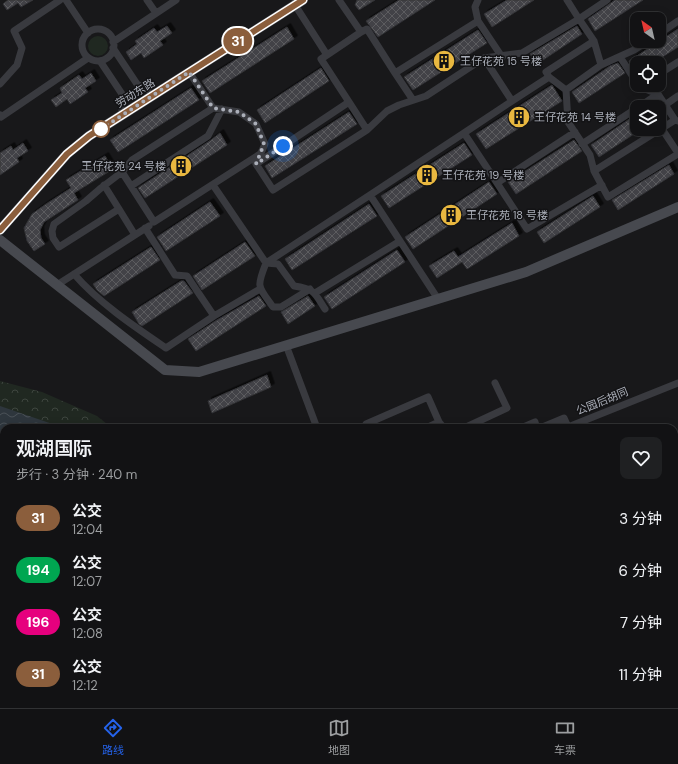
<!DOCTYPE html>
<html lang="zh">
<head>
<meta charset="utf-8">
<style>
	body { margin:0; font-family:"DM Sans","Noto Sans SC",sans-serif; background:#1f2022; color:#f1f3f6; height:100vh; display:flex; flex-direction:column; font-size:15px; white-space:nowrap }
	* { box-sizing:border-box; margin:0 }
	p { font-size:13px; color:#9c9ea0 }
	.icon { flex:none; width:22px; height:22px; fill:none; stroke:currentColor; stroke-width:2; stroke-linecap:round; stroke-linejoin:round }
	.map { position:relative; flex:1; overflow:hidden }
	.drawer { position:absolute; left:0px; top:424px; width:678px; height:284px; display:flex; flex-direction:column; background:#121214; border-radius:12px 12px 0 0; box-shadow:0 2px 10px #0003,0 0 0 1px #313234 }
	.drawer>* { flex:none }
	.badge { padding:0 8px; border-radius:13px; font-size:14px; line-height:26px }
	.needle { width:26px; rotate:326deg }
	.tools { position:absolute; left:630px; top:12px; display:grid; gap:8px }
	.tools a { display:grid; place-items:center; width:36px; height:36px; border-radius:8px; background:#121214; box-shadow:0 2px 10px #0003,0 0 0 1px #313234; font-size:20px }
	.you { position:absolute; width:20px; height:20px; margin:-10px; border:3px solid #fff; border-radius:50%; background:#1a73e8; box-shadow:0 0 0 6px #1a73e833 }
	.map>.badge { position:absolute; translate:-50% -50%; box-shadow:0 0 0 2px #fff }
	.round { display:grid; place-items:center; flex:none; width:42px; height:42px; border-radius:8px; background:#1f2022 }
	.summary { display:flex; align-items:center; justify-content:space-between; height:68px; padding:0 16px }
	h1 { font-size:19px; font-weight:600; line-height:30px }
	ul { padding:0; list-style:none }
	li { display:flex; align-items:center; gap:12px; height:52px; padding:0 16px }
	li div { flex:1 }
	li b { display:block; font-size:15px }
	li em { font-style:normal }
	li .badge { min-width:44px; font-weight:700; text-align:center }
	.dock { display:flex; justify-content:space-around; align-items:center; height:56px; border-top:1px solid #313234; background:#121214; font-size:11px; color:#9c9ea0 }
	.dock a { display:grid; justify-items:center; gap:2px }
	.dock .on { color:#2563eb }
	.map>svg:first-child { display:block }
	.grass { fill:#202821 }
	.forest { fill:url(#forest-crowns) }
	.water { fill:url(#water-waves) }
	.building { fill:url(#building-cross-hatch); stroke:#323236; filter:url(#shadow) }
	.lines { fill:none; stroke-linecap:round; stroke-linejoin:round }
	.street { stroke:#393a3f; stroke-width:7 }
	.secondary { stroke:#47494f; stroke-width:10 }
	.line-casing { stroke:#fff; stroke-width:9 }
	.line { stroke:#8b5e3c; stroke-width:6 }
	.walk { stroke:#abafb9; stroke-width:4; stroke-dasharray:0 7.2 }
	.stop-dot { fill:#fff; stroke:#8b5e3c; stroke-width:2 }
	.labels { text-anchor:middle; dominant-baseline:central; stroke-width:3; stroke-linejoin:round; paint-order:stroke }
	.poi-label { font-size:11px; fill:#abafb9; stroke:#131315; text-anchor:start }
	.street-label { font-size:11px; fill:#abafb9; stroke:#131315 }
</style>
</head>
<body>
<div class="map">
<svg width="678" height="708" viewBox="0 0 678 708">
	<defs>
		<pattern id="forest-crowns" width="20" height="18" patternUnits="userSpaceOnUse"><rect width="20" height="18" fill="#202821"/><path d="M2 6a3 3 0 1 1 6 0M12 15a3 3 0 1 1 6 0" fill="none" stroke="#3e453f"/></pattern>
		<pattern id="water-waves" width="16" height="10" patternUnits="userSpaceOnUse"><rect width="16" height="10" fill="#2e363d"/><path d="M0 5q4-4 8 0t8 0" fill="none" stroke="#4a5157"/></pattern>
		<pattern id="building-cross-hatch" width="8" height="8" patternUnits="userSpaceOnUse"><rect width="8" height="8" fill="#424347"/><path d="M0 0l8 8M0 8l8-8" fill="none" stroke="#5b5c5f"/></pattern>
		<filter id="shadow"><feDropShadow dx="3.5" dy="-3.5" stdDeviation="0" flood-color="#0009"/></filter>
	</defs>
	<rect width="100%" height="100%" fill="#18181a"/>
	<path class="grass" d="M88 46a10 10 0 1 1 20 0a10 10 0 1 1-20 0Z"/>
	<path class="forest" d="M0 381 42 392 97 416 112 428H4V704H674V497L678 495V708H0Z"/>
	<path class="water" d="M0 406 64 428H4V534L0 535Z
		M4 691V704H70L68 708H0V695Z
		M140 704H361L364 708H144Z"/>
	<path class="building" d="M8 0H33L21 7 18 3 7 10 3 4Z
		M357 0H375L359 10 355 5Z
		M399 0H435L378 37 366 21Z
		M507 0H534L492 27 484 14Z
		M615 0H643L595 31 588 19Z
		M167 26 172 33 160 41 163 45 144 58 141 53 131 60 126 52 137 44 135 41 154 28 157 32Z
		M577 26 582 34 537 64 530 54Z
		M287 27 294 39 210 93 202 81Z
		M678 29V47L653 63H637V65L633 68 629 61Z
		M478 30 487 43 413 90 404 77Z
		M618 63 625 73 579 103 572 92 610 66Z
		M321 68 329 81 265 123 257 110Z
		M91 73 96 81 85 88 88 92 70 104 67 99 56 107 51 100 62 93 60 88 79 75 82 79Z
		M552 85 562 101 486 149 476 134Z
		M191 88 199 100 118 152 110 140Z
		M349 112 357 124 272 178 265 166Z
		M637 114V132L599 157 591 145Z
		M220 133 227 145 145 198 138 188 211 140Z
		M574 140 582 151 516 194 508 182Z
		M23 143 28 151 17 158 19 162 0 175V153L11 146 13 150Z
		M464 143 472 155 389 208 381 196Z
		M105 156 113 169 74 193 78 200 44 222 40 230 41 238 45 244 34 251 27 241 24 228 32 214 46 204 71 188 66 180Z
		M669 165 674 174 618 210 612 200Z
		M489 182 497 194 413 249 405 237Z
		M593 196 600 207 544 243 537 232Z
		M210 202 220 216 166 251 157 237Z
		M369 204 377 216 292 270 285 259Z
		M512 223 519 236 467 269 462 262 437 278 429 266 454 251 458 257Z
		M245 242 255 256 202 290 193 276Z
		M151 247 160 260 104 296 97 290 93 284Z
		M397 250 405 262 332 309 324 297Z
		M181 281H184L193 293 142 326 139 324 132 312Z
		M259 296 266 306 196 351 188 339 217 320Z
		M308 296 315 306 288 324 281 312Z
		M267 375 271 387 212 413 208 401Z"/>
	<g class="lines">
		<path class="street" d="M66 0 88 33
			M147 0 156 13
			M339 0 361 32 367 29 395 73
			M478 0 475 7 478 21 502 57
			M607 0 579 19 594 41 601 65 634 50 648 41
			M295 2V5L327 55 321 59 349 102
			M82 45a16 16 0 1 1 32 0a16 16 0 1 1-32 0Z
			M659 34 678 21
			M113 42 176 0
			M113 48 137 84 156 94
			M327 55 361 32
			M620 57 637 83
			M484 58 512 101 549 77 546 72 594 41
			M100 61 122 94V115
			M189 72 213 108 239 112 256 124 265 144 256 164 273 190 367 130
			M659 74 678 62
			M549 77 566 90 601 65
			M0 84 17 65 22 48 14 31 60 0
			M638 85 640 87 658 94 675 120 678 121
			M566 90 568 122 590 155 594 171 608 197 678 154
			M413 100 395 73 478 21
			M665 105 678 96
			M639 107 658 94
			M213 108 132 160 122 172 154 222 260 154
			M0 115 1 117 88 58
			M662 129 678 153
			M575 132 497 183 527 229 602 185
			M582 144 637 108
			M256 164 349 102 367 130 387 111 399 105 426 96 484 58 522 53 579 19 567 0
			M594 171 675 120
			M497 183 464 133 512 101
			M104 185 119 209 59 247 53 238 52 231 54 224 86 201 101 188 122 172
			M213 185 266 263 278 264 294 286C315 289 314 292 325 309
			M131 186 208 136 222 109
			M370 195 464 133
			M119 209 135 235
			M145 228 175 275 187 276 214 316 260 289
			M74 274C99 303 135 327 166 348L214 316
			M57 285 149 226
			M310 289 281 307H273C258 286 256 288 266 263L370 195 438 299
			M315 293 400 241
			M286 345 317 428
			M367 428 366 424 428 397 439 422
			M426 428 439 422 444 428
			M464 428 507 408 495 383
			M521 428 535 422 537 428
			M540 428 564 418 568 427 678 383"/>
		<path class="secondary" d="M0 230 67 154 89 136 303 0
			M0 240 165 370 199 372 526 272 678 207"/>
	</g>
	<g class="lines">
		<g class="line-casing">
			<path id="line" d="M0 230 67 154 89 136 303 0"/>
		</g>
		<use href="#line" class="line"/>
		<path class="walk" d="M101 129 189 72 213 108 239 112 256 124 264 144 256 164 283 146"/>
	</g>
	<defs>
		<g id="building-disc" transform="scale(1.15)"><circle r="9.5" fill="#e9b840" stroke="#131315"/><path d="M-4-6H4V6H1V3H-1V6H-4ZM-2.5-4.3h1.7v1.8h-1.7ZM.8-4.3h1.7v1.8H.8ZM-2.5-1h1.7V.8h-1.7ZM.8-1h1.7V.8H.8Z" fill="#111"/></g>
	</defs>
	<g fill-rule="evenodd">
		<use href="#building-disc" x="444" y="61"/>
		<use href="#building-disc" x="519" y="117"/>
		<use href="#building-disc" x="181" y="166"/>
		<use href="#building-disc" x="427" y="175"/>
		<use href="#building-disc" x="451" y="215"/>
	</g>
	<circle class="stop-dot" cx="101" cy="129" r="8"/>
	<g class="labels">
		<g class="poi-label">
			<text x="460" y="61">王仔花苑 15 号楼</text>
			<text x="534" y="117">王仔花苑 14 号楼</text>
			<text x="166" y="166" text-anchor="end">王仔花苑 24 号楼</text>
			<text x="442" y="175">王仔花苑 19 号楼</text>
			<text x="466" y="215">王仔花苑 18 号楼</text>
		</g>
		<g class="street-label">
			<text transform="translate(135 93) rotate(-32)">劳动东路</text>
			<text transform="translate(602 401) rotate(-22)">公园后胡同</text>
		</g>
	</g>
</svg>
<div class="tools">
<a><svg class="needle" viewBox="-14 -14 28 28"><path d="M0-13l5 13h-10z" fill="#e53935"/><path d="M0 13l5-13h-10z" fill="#9c9ea0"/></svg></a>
<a><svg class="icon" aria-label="locate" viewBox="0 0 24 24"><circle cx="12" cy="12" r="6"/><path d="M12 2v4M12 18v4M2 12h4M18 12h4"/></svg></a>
<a><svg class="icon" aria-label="layers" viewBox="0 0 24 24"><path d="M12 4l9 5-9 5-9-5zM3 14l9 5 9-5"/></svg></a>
</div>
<div class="you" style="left:283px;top:146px"></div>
<b class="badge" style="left:238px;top:41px;background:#8b5e3c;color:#fff">31</b>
<section class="drawer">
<div class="summary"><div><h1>观湖国际</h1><p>步行 · 3 分钟 · 240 m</p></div><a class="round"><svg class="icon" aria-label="heart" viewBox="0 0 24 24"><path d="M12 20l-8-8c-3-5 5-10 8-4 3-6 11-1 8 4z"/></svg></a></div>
<ul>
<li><span class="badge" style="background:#8b5e3c;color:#fff">31</span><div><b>公交</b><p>12:04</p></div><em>3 分钟</em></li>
<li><span class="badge" style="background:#00a651;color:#fff">194</span><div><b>公交</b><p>12:07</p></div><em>6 分钟</em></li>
<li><span class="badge" style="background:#e6007e;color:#fff">196</span><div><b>公交</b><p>12:08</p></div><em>7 分钟</em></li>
<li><span class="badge" style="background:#8b5e3c;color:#fff">31</span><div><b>公交</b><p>12:12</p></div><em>11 分钟</em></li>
</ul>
</section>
</div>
<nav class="dock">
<a class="on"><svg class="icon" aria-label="directions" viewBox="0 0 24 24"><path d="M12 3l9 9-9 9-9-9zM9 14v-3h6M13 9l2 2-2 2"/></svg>路线</a>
<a><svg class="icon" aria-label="map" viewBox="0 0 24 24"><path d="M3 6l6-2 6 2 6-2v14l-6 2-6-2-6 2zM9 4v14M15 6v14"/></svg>地图</a>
<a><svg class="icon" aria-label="tickets" viewBox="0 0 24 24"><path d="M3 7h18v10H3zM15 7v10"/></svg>车票</a>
</nav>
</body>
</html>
